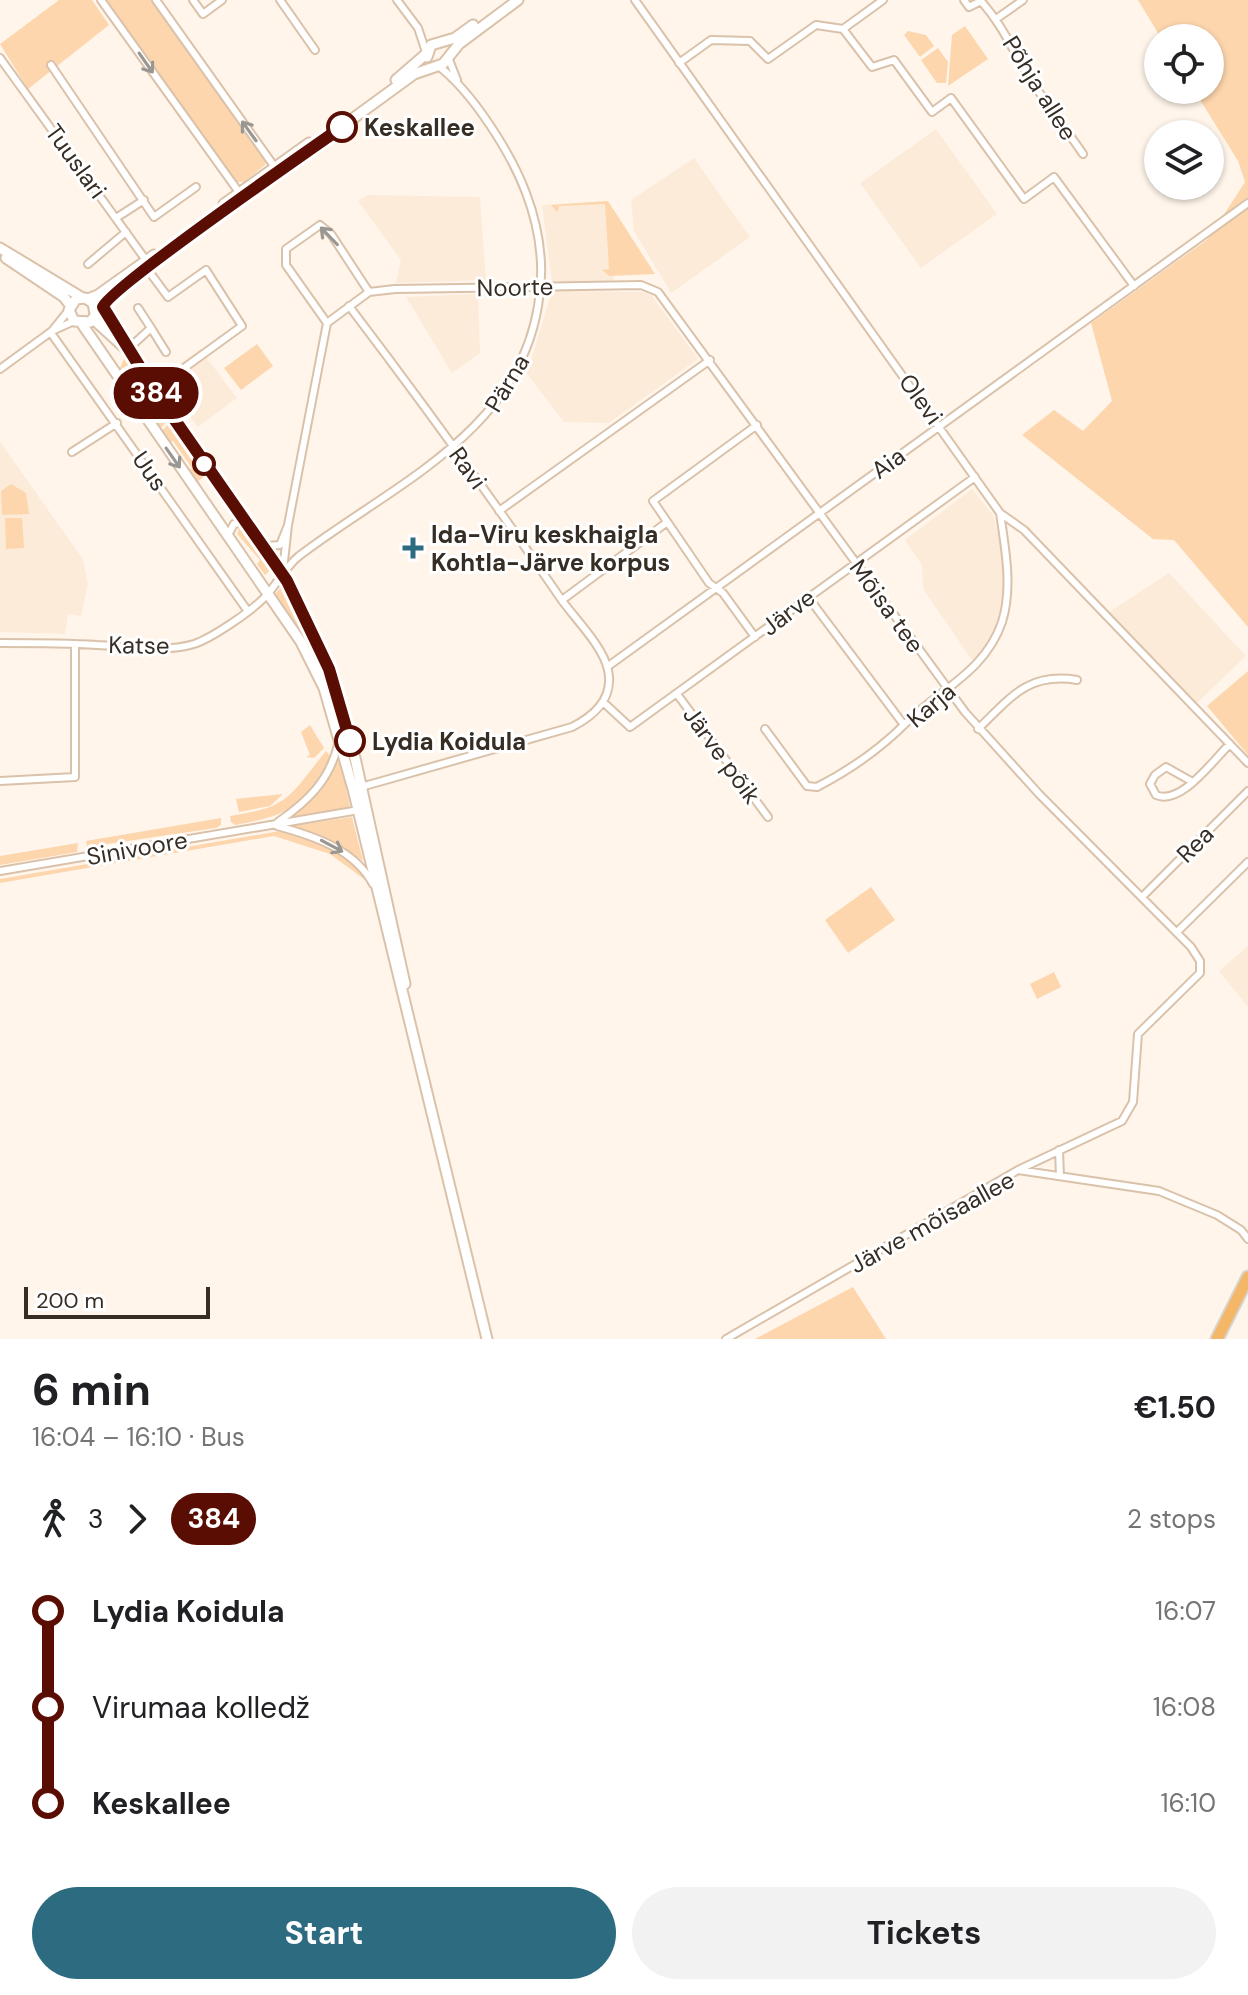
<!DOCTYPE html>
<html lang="en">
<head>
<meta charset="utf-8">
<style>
	body { margin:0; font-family:"DM Sans",sans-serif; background:#f2f2f2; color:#202124; height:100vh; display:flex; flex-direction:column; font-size:30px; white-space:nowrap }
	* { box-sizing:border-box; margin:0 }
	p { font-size:26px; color:#757577 }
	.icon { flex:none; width:44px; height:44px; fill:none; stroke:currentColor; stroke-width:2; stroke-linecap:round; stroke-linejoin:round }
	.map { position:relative; height:1339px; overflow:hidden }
	.sheet { display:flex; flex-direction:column; background:#fff; flex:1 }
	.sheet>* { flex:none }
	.badge { padding:0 16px; border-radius:26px; font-size:28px; line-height:52px }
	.controls { position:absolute; left:1144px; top:24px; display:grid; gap:16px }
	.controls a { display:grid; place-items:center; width:80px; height:80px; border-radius:50%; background:#fff; box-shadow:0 2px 6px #0004; font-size:40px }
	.scale { position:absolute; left:24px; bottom:20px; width:186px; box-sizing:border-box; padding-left:8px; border:4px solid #362d24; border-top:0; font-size:22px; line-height:28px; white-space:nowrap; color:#362d24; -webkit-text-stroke:6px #fff; paint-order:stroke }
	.map>.badge { position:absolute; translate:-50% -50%; box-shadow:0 0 0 4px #fff }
	.legs { display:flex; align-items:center; gap:12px; height:88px; padding:0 32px; font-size:26px }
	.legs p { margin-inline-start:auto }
	.overview { display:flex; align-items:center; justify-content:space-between; height:136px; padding:0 32px }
	h1 { font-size:44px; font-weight:700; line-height:60px }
	.primary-button { display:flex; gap:16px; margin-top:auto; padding:16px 32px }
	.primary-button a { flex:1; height:92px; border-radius:48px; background:#2c6b80; color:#fff; font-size:32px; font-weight:700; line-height:92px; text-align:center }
	.primary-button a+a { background:#f2f2f2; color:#202124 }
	ul { padding:0 32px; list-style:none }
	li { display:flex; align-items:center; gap:28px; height:96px; font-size:30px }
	li i { display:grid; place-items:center; width:12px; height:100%; margin:0 10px; background:currentColor }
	li i::after { content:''; width:20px; height:20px; margin:-10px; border:6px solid; border-radius:50%; background:#fff }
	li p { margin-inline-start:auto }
	li:first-child i { background:linear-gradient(#0000 50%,currentColor 0) }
	li:last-child i { background:linear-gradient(currentColor 50%,#0000 0) }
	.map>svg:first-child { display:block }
	.built { fill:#fdebd9 }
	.green { fill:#fdd6ad }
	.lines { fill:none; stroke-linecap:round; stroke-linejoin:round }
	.minor-casing { stroke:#dac2aa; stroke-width:10 }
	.secondary-casing { stroke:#dac2aa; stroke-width:13 }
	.trunk-casing { stroke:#d7d5d3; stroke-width:15 }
	.minor { stroke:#fff; stroke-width:6 }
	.secondary { stroke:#fff; stroke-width:9 }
	.trunk { stroke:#f4b667; stroke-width:11 }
	.oneway { stroke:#9a9692 }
	.line-1-casing { stroke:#fff; stroke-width:18 }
	.line-1 { stroke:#5a0e03; stroke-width:12 }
	.stop-1-dot { fill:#fff; stroke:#5a0e03; stroke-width:4 }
	.poi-dot { fill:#2c6b80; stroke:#fff; stroke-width:3 }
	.labels { text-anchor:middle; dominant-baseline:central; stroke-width:6; stroke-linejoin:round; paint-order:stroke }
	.street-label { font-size:24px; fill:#362d24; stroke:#fff }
	.stop-label { font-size:24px; font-weight:bold; fill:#362d24; stroke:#fff; text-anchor:start }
	.poi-label { font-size:24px; font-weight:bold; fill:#362d24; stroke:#fff; text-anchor:start }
</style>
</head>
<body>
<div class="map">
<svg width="1248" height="1339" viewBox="0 0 1248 1339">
	<rect width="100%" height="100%" fill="#fff5eb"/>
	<path class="built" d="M936 129 997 214 921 268 860 183Z
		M694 158 750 237 671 293 634 231 631 200Z
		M368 195 480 197 486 280 396 283 401 260 358 201Z
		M608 201 614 281 552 282 542 205Z
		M552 291 642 292 652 296 698 359 609 423 564 422 527 374Z
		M478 294 480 353 452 373 406 297Z
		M200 349 237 398 198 427 161 378Z
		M0 442 83 559 88 584 81 616 68 614 65 634 0 632Z
		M972 489 993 515 1001 544 1004 575 1002 609 990 642 974 663 923 589 922 565 905 540Z
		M1169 573 1246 656 1197 703 1109 612Z
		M1248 946V1007L1219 971Z"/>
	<path class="green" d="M59 0H92L109 25 28 89 0 44Z
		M106 0H151L265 159V165L244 182H236Z
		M1138 0H1248V627L1174 540 1153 539 1022 435 1054 410 1083 431 1112 401 1091 323 1208 239 1245 182 1238 161 1194 90H1210V38H1161Z
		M965 26 988 59 948 86 952 35Z
		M908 31 926 35 934 46 920 57 904 35Z
		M938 48 948 62 946 83H937L921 60Z
		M608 201 655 274 609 276 602 270 609 269 605 204 559 206 557 212 551 205Z
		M257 344 273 366 241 390 224 368Z
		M126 355 170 418 159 430 118 372Z
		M172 420 181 434 177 438 190 458 195 455 213 479 210 482 205 476 198 481 202 487 188 472 192 468 173 441 168 443 161 432Z
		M11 484 26 493 29 514 2 515 1 491Z
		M5 518H22L24 548 6 549Z
		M239 528H245L273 568 265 575 257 564 260 560 237 534Z
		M284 584 309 632 302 635 275 594Z
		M1248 671V755L1207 706Z
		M310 725 324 748 314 758 306 757 310 755 301 732Z
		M326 751 331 757C314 806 281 817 235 825L231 822 230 816C291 807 289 796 326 751Z
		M337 762 341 763 350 807 291 817 320 792Z
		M283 794 270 806 239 812 236 799Z
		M352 817 363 861 336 843 292 826Z
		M221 818V825L216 828 87 847 86 841Z
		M280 831C314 836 350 853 368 882L330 854 274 836 0 883V879Z
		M78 843 77 852 0 865V856Z
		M871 887 895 920 848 953 825 920Z
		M1054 972 1061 987 1037 999 1030 984Z
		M853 1287 886 1339H755Z"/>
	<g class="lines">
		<g class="minor-casing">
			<path id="minor" d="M101 0 241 195
				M156 0 274 166V170
				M193 0 203 14 222 0
				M280 0 315 50
				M397 0 418 28 426 52
				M635 0 1000 513 1024 530 1248 763
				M964 0 969 7 981 1C1002 25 1010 45 1025 70 1042 99 1064 126 1083 154
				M996 19 1023 0
				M843 29 883 0
				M448 57 457 80
				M0 58 148 263
				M679 63 711 40 750 41 768 59 816 25 843 29 872 67 894 60 932 112 951 98 1024 199 1054 177 1134 286
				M51 65 154 217 196 187
				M116 218 144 200
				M88 264 126 232
				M145 266 168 297 206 270 242 326 173 376
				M349 306C422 402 493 500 561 599 575 619 603 646 608 670 614 698 594 716 572 727L361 787
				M327 323 369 292 395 289 641 285 658 292 965 712 1039 794 1191 947 1200 961V973L1138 1034 1133 1102 1122 1121 1018 1170
				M327 323 286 265V249L320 225 331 234 369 292
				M151 328 166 352
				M52 331 69 310
				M51 333 247 610
				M127 350 151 328 138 308
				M0 369 52 331 74 321
				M72 452 117 423
				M499 511 710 360
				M288 525 327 323
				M228 535 234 524 245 522
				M265 546 280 545 288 525 283 571
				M808 597 904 725
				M562 600 666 523
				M755 637 723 593 709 583 653 501 757 425
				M0 643C32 643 65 643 97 645 126 646 165 653 194 644 212 638 250 612 264 598 277 585 284 568 299 556 392 485 517 434 538 306 545 268 540 230 526 193 511 153 472 91 437 65
				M607 667 1248 203
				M677 694 768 817
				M603 702 630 727 975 477
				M765 729 807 786 817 787C848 771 881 748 906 723 940 689 985 672 1002 622 1013 587 1005 548 1000 513
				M978 729C1010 698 1028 672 1077 680
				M0 781 75 777V644
				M1191 781 1166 767 1155 775 1150 784 1156 795C1181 806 1213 760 1230 744
				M278 822C308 801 329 781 338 745
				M277 826C314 836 354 849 373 884
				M0 871 359 810
				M1142 897 1248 791
				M1177 932 1248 862
				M1059 1150 1060 1176
				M726 1339 1018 1170 1159 1191 1217 1215 1241 1230 1248 1239"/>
		</g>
		<g class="secondary-casing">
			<path id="secondary" d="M427 57 431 45 455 38 473 25
				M396 80 426 54
				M224 204 309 143
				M0 248 81 297
				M6 258 64 297 70 305
				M88 299 98 295 154 255
				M104 301 105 315 121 340
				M95 314 93 303 85 298 76 299 69 310 74 321 90 322 115 292 414 74 443 64 459 44 518 0
				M93 319 127 350 276 565 310 628 329 669 355 758 405 984
				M82 324 301 642 324 688 353 789 487 1339"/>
		</g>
		<g class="trunk-casing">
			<path id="trunk" d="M1217 1339 1248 1277"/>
		</g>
		<use href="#minor" class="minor"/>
		<use href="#secondary" class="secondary"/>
		<use href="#trunk" class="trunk"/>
	</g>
	<defs><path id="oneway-shaft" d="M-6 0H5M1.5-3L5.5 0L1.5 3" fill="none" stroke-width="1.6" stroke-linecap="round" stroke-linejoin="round" transform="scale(2)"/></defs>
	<g class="oneway">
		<use href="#oneway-shaft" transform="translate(146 63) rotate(55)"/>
		<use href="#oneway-shaft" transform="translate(249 131) rotate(-126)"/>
		<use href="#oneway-shaft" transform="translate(329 236) rotate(-134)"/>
		<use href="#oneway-shaft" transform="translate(173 458) rotate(55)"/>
		<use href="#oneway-shaft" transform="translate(332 846) rotate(28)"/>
	</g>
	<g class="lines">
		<g class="line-1-casing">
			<path id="line-1" d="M342 127C312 148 107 290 103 307L154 390 287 581 329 669 350 741"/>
		</g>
		<use href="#line-1" class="line-1"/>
	</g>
	<g class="stop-1-dot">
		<circle cx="342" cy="127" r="14"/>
		<circle cx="204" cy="464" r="10"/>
		<circle cx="350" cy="741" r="14"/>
	</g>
	<path class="poi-dot" d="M409 536h8v8h8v8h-8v8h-8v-8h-8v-8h8z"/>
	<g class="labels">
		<g class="street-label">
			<text transform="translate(1040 88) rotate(58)">Põhja allee</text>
			<text transform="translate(76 161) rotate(54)">Tuuslari</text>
			<text transform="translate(515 287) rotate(-1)">Noorte</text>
			<text transform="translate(507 383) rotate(-59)">Pärna</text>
			<text transform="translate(921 399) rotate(54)">Olevi</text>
			<text transform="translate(888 463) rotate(-36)">Aia</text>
			<text transform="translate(468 468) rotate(54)">Ravi</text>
			<text transform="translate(150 471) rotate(55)">Uus</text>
			<text transform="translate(887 606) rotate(54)">Mõisa tee</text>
			<text transform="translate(788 612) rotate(-37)">Järve</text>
			<text transform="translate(139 645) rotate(1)">Katse</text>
			<text transform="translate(931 705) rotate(-40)">Karja</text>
			<text transform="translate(722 755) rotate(54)">Järve põik</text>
			<text transform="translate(1195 844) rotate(-45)">Rea</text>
			<text transform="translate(137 848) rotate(-10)">Sinivoore</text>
			<text transform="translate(932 1222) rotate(-29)">Järve mõisaallee</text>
		</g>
		<g class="stop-label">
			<text x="364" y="127">Keskallee</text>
			<text x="372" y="741">Lydia Koidula</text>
		</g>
		<g class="poi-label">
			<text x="431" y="534">Ida-Viru keskhaigla<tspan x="431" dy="28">Kohtla-Järve korpus</tspan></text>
		</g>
	</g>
</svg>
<div class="controls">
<a><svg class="icon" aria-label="locate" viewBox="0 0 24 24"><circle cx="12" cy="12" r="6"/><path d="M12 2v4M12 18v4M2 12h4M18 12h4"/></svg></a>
<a><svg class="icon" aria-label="layers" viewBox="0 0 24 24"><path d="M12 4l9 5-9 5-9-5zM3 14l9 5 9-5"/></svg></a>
</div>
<div class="scale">200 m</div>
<b class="badge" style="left:156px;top:393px;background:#5a0e03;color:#fff">384</b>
</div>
<section class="sheet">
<div class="overview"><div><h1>6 min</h1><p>16:04 – 16:10 · Bus</p></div><b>€1.50</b></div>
<div class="legs"><svg class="icon" aria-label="walk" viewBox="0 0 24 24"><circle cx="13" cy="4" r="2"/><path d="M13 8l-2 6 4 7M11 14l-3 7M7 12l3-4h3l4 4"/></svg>3<svg class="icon" aria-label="forward" viewBox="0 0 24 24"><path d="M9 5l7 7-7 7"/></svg><b class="badge" style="background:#5a0e03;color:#fff">384</b><p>2 stops</p></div>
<ul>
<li><i style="color:#5a0e03"></i><b>Lydia Koidula</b><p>16:07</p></li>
<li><i style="color:#5a0e03"></i><span>Virumaa kolledž</span><p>16:08</p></li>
<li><i style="color:#5a0e03"></i><b>Keskallee</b><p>16:10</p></li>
</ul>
<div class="primary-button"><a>Start</a><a>Tickets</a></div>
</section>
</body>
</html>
